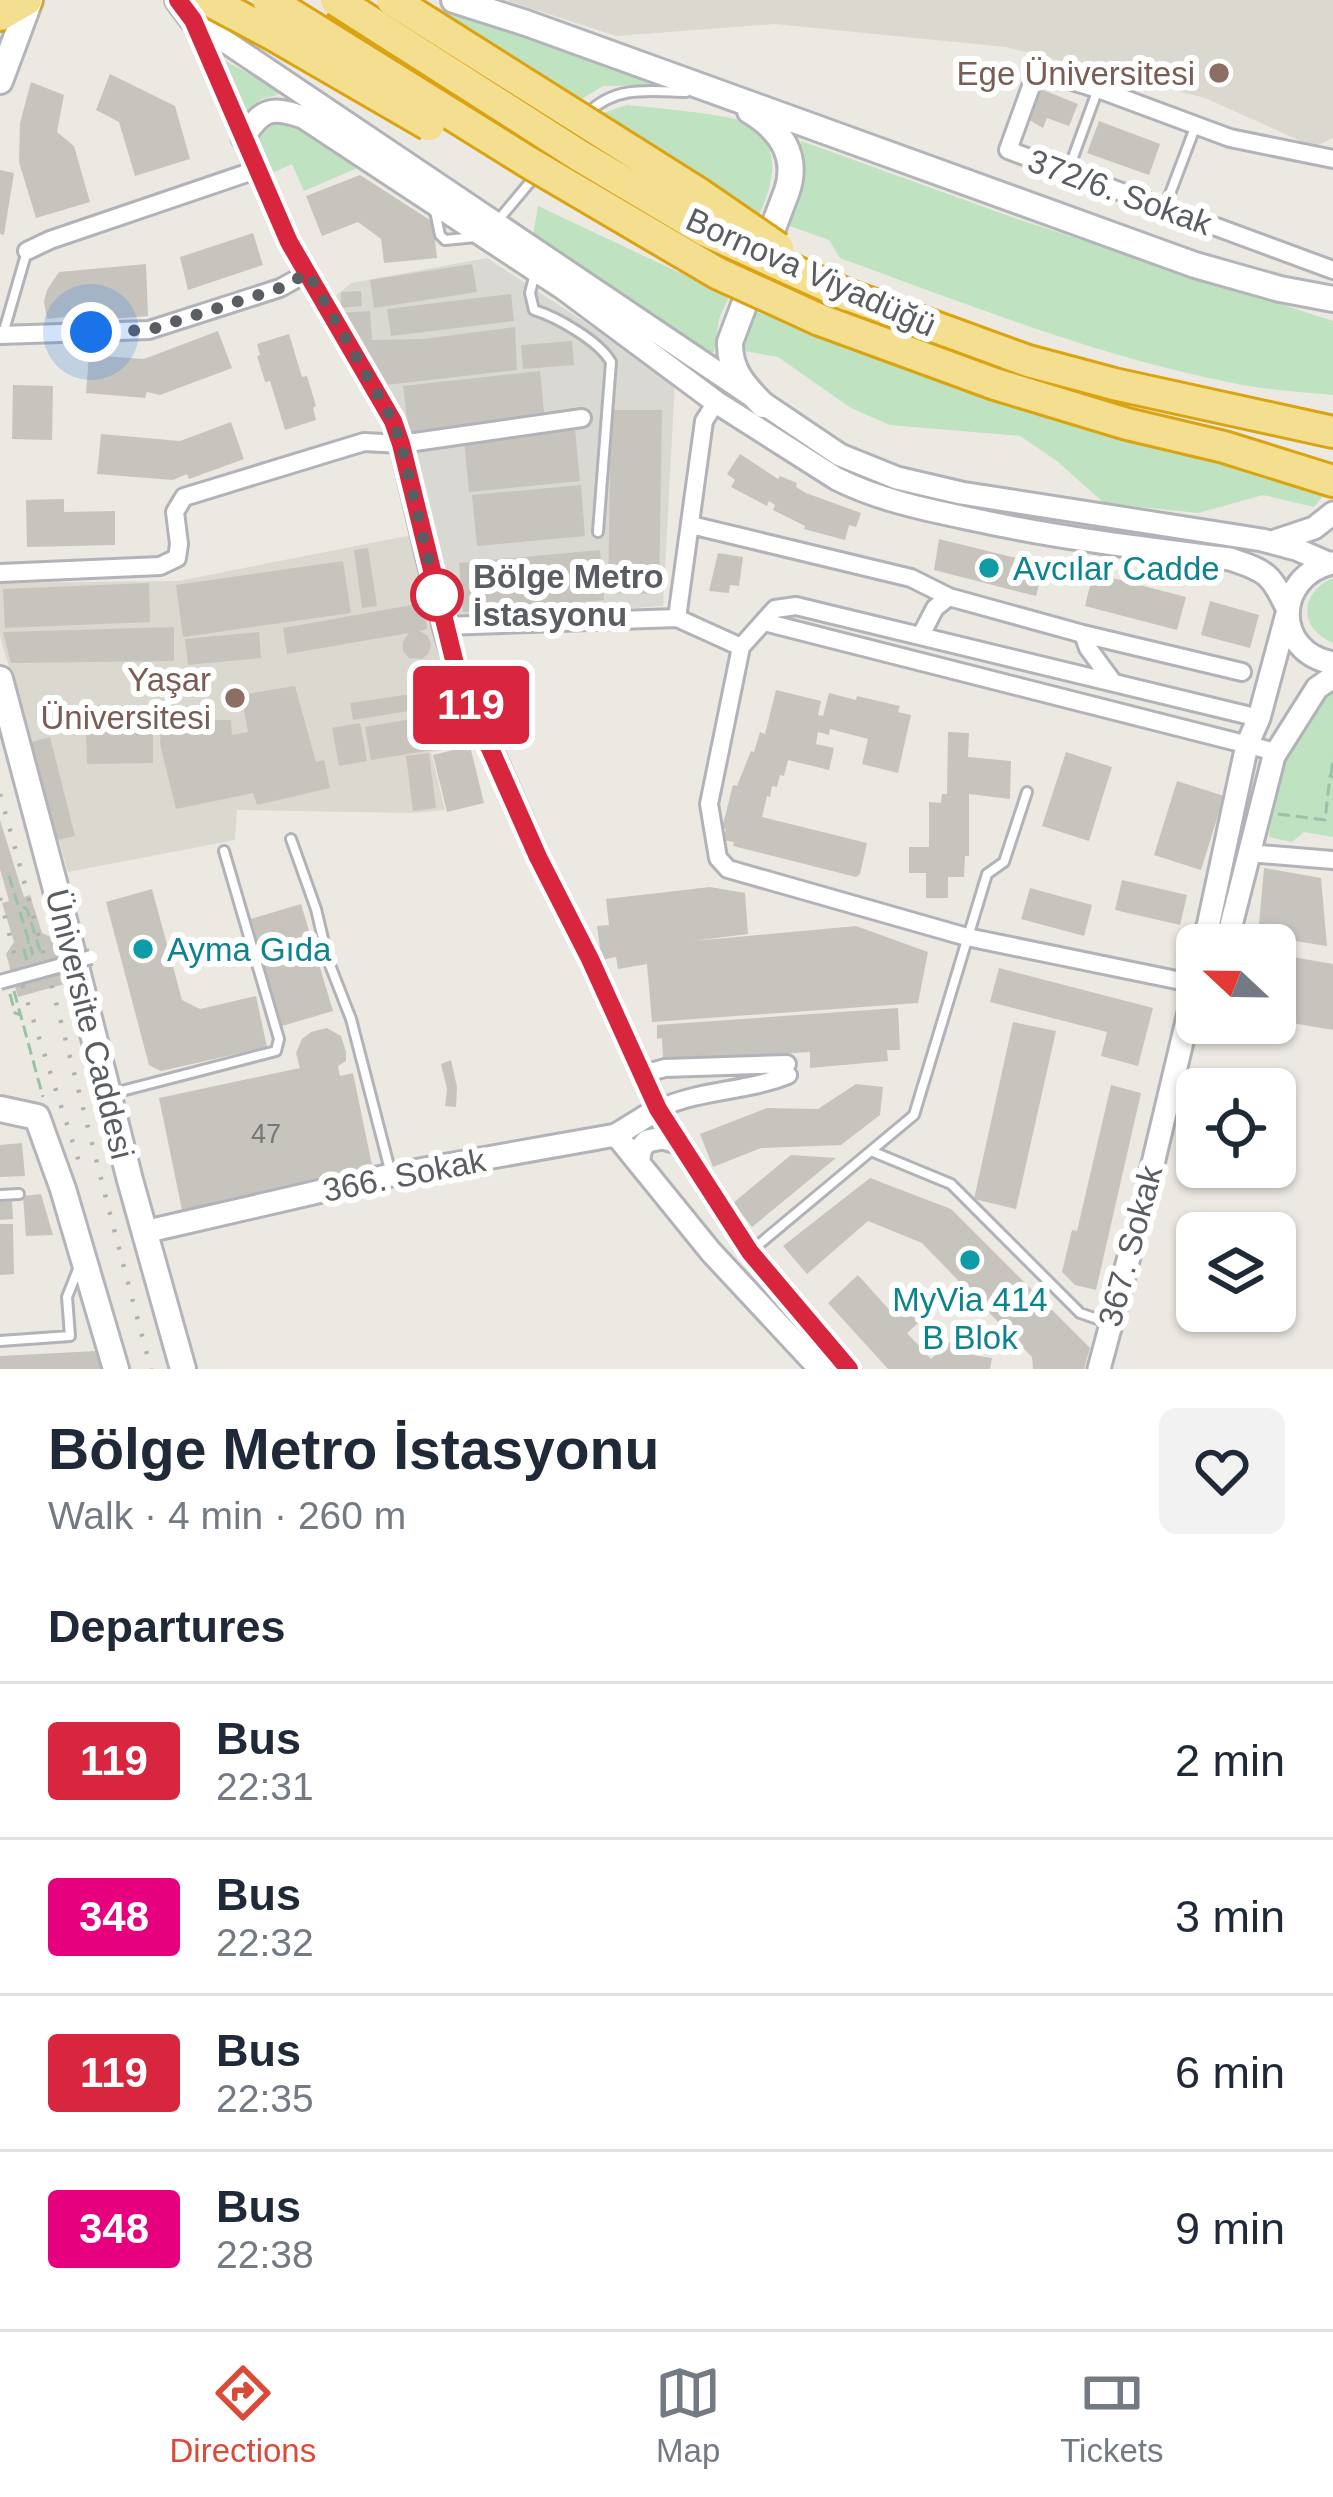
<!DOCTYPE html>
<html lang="en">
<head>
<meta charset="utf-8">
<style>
	body { margin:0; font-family:Arial,sans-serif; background:#f2f2f3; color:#1f2937; height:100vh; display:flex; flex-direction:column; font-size:45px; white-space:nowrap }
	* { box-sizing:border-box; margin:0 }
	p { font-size:39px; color:#747a83 }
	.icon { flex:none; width:66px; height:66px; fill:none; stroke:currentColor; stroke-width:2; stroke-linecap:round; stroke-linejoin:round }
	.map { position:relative; height:1369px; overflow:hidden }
	.side { display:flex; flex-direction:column; background:#fff; flex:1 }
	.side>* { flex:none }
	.badge { padding:0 24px; border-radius:9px; font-size:42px; line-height:78px }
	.needle { width:78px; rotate:292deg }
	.buttons { position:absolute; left:1176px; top:924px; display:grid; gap:24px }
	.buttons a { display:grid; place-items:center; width:120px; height:120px; border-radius:18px; background:#fff; box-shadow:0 3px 9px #0004; font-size:60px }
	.you { position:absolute; width:60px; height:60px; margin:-30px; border:9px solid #fff; border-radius:50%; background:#1a73e8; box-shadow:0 0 0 18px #1a73e833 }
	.map>.badge { position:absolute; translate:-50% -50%; box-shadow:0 0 0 6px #fff }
	h2 { padding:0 48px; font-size:45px; line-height:108px }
	.round { display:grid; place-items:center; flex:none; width:126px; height:126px; border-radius:18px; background:#f2f2f3 }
	.headline { display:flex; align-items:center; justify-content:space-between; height:204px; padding:0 48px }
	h1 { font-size:57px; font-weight:600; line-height:90px }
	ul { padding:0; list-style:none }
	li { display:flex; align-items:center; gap:36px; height:156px; padding:0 48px; border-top:3px solid #e0e1e3 }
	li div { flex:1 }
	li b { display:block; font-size:45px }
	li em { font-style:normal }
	li .badge { min-width:132px; font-weight:700; text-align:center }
	.tab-bar { display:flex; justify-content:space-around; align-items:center; height:168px; border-top:3px solid #e0e1e3; background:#fff; font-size:33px; color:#747a83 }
	.tab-bar a { display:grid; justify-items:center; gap:6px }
	.tab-bar .on { color:#db4937 }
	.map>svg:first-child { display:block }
	.industrial { fill:#dad8d3 }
	.education { fill:#dbd8cf }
	.green { fill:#bfe2c0 }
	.building { fill:#c7c4be }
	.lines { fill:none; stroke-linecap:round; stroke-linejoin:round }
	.service-casing { stroke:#b2b3b8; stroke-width:14 }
	.minor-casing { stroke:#b2b3b8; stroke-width:22 }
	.tertiary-casing { stroke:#b2b3b8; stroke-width:27 }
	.secondary-casing { stroke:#b3b5bb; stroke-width:30 }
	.motorway-casing { stroke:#dca311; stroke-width:36 }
	.path { stroke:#99c2a6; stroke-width:3; stroke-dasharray:12 6; stroke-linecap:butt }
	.service { stroke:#fff; stroke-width:8 }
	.minor { stroke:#fff; stroke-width:16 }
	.tertiary { stroke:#fff; stroke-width:21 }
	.secondary { stroke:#fff; stroke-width:24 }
	.motorway { stroke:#f4de8f; stroke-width:30 }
	.rail { stroke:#b0b1b1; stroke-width:4.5; stroke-dasharray:3 15; stroke-linecap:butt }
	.pedestrian-bridge-casing { stroke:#b2b3b8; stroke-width:18; stroke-linecap:butt }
	.motorway-bridge-casing { stroke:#dca311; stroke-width:36; stroke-linecap:butt }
	.pedestrian-bridge { stroke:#fff; stroke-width:12 }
	.motorway-bridge { stroke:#f4de8f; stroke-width:30 }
	.line-casing { stroke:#fff; stroke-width:27 }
	.line { stroke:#d7263d; stroke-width:18 }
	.walk { stroke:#5a5d61; stroke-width:12; stroke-dasharray:0 21.6 }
	.education-dot { fill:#8d6e63; stroke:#fff; stroke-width:4.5 }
	.culture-dot { fill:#0f9aa8; stroke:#fff; stroke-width:4.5 }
	.stop-dot { fill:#fff; stroke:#d7263d; stroke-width:6 }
	.labels { text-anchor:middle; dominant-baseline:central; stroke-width:12; stroke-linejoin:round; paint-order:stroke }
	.number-label { font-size:27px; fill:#757778 }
	.education-label { font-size:33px; fill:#785e54; stroke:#fff; text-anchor:end }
	.street-label { font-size:33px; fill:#5a5d61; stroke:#fff }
	.culture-label { font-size:33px; fill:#0d838f; stroke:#fff; text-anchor:start }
	.stop-label { font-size:33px; font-weight:bold; fill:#5a5d61; stroke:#fff; text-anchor:start }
</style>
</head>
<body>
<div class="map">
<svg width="1333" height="1369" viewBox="0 0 1333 1369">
	<rect width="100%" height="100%" fill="#ebe9e1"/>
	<path class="industrial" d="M487 258 675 381 663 606 454 620 413 450 330 301 351 283Z"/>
	<path class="education" d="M506 0H1333V138L1314 147 1205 98 1006 47 775 24 616 36Z
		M417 534 462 747 431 752 445 810 412 813 237 810 235 840 68 872 0 636V583L178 581Z"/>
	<path class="green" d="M417 0 660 85 603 86 573 104Z
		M217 56 280 91 277 95 261 99 246 113Z
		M627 105C647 107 735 115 747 123 783 146 774 183 759 215L597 115Z
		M276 121 285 122 362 166 304 191 292 164 268 175 255 144C259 132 264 126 276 121Z
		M801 141 1017 219 1333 321V395C1300 392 1265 390 1233 383 1097 356 969 305 840 258L829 240 784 224 802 186Z
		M538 206 729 296 719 319 714 352H708L533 235Z
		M757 312 1046 416 1326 492 1314 507 1263 495 1198 513 1104 503 1057 461 1020 436 890 425 851 408 778 357 744 351 745 336Z
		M1333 578V643C1298 628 1299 593 1333 578Z
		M1333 689V837L1304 832 1292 842 1269 837 1278 761 1298 727Z"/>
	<path class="building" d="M110 74 175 106 190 159 135 176 119 122 96 110Z
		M31 82 64 95 57 132 74 146 90 202 36 218 19 162 20 123Z
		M1033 86 1078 104 1069 126 1047 118 1043 128 1021 115Z
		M1099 121 1160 144 1149 175 1087 153Z
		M0 170 14 173 4 235 0 234Z
		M360 175 433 222 437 258 384 263 381 239 358 222 322 236 306 196Z
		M253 233 263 265 188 290 180 257Z
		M146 264 148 316 66 322 65 317 47 319 44 301 47 290 59 272Z
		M472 264 477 292 374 308 370 280Z
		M361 291 362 306 341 308V292Z
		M511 294 514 321 391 336 387 309Z
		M370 311 372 340 423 339 515 327 517 370 377 386 337 313Z
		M218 331 232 368 160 395 147 392 145 398 86 393 89 355 144 359Z
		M289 334 302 377 307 376 316 406 313 408 316 420 285 430 270 381 265 382 257 356 260 355 257 344Z
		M572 341 574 365 523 369 521 345Z
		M540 371 545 422 409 437 403 386Z
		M13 385 53 386 52 440 12 439Z
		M611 410H662L659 594 608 593Z
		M231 422 244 459 189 479 187 474 173 480 97 474 101 434 180 441Z
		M575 429 580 481 469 492 464 440Z
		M740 454 778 479 780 476 797 483 796 487 806 493 861 513 856 527 849 525 845 540 804 529 805 526 773 510 775 505 769 501 767 506 731 487 735 480 727 474Z
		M581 485 585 536 477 546 472 495Z
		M64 499V512L115 511V545L27 547 26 500Z
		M939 539 1044 565 1036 596 934 570Z
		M368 548 377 606 362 608 354 550Z
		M600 550 604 600 463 612 459 563Z
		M718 553 743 557 739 586 730 585 729 593 709 591Z
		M343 561 351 613 183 637 176 585Z
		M1093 573 1186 597 1177 630 1085 606Z
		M149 583 150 622 5 628 3 589Z
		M1210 601 1259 615 1250 648 1201 635Z
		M423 603 427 629 419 631 428 636 431 645 429 653 422 659 409 658 403 651V642L409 633 287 654 283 628Z
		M174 627V661L11 663 3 632Z
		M259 632 261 658 188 665 185 639Z
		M295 686 316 762 324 760 330 788 257 805 253 793 176 809 160 744 161 726 180 727 181 720H231L232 735 248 732 241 695Z
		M776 690 821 701 818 715 823 716 829 693 856 700 857 696 900 706 898 712 911 715 898 773 862 764 868 739 830 729 829 735 818 732 816 744 834 748 829 770 788 760 784 776 780 775 777 787 772 786 770 797 767 796 762 817 867 843 860 874 856 877 733 846 734 842 723 840 726 829 722 828 733 785 737 786 751 751 754 752 760 732 765 734Z
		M418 693 421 709 353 720 350 703Z
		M451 712 457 746 371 760 365 727Z
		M360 723 367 761 339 766 332 728Z
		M153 731V763L87 764 86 732Z
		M948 732 969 733 968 757 1011 761 1010 799 969 794V856H965L964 877H948V898H926V873H909V847H929V802L941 803 942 794H947Z
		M50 737 75 836 53 841 28 743Z
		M470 746 484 803 447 812 433 755Z
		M1066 752 1112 767 1089 841 1042 826Z
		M429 753 436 808 413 811 406 756Z
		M1177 781 1224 796 1201 870 1154 855Z
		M0 820 24 897 30 895 42 933 55 939 68 983 18 997 6 954 14 942 2 903 9 901 0 869Z
		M1264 868 1321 878 1327 946 1258 935Z
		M1122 880 1187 895 1180 925 1115 910Z
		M710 887 745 893 748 934 693 941 856 926 928 952 918 1003 652 1022 647 964 618 969 616 957 597 961 595 950 600 949 597 926 609 925 606 899Z
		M1030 888 1092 905 1084 936 1021 919Z
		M152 889 182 1000 200 1009 256 996 267 1047 161 1071 149 1065 106 902Z
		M301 904 333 1011 282 1026 251 919Z
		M1275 954 1333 964V1030L1275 1020Z
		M999 968 1153 1008 1138 1066 1101 1056 1107 1032 990 1002Z
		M898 1008 900 1050H887L888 1061 810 1068V1052L663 1061 662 1038 657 1039V1025Z
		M1013 1022 1056 1031 1016 1209 974 1199Z
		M327 1028 341 1036 346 1052V1061L338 1066 340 1076 353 1073 373 1170 182 1210 159 1098 300 1068 296 1053 302 1039 311 1032Z
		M451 1060 457 1087 456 1107 445 1106 447 1089 441 1064Z
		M856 1084 883 1087 880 1115 841 1145 761 1148 713 1167 700 1134 767 1108 818 1109Z
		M1111 1085 1141 1093 1096 1290 1075 1285 1062 1272 1072 1230 1077 1231Z
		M22 1143 25 1176 0 1177V1145Z
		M791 1155 836 1158 752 1227 733 1203Z
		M870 1178 951 1209 1090 1348 1084 1369H1033L1032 1357 922 1243 868 1221 807 1274 783 1246Z
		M41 1194 53 1235 26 1236 23 1196Z
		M12 1201 13 1219 0 1220V1202Z
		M0 1224H13L14 1274 0 1275Z
		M858 1275 893 1314 920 1290 936 1307 907 1333 931 1359 953 1339 967 1354 992 1358 990 1369H888L828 1303Z
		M96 1351 101 1369H0V1356Z"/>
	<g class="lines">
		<g class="service-casing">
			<path id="service" d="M588 113C616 85 650 91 686 92
				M1068 171 1098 89
				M1165 207 1196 125
				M435 211 440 235 445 240 476 237
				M500 218 536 175
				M535 273 530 293 534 310C557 317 599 341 611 362L598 532
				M3 334 27 251
				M291 839 316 909 328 960 351 1019 390 1170
				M110 1094 276 1051 279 1039 224 851
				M871 1151 951 1184 1080 1313 1109 1323
				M0 1195 19 1194
				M751 1251 914 1115 987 874 1004 862 1027 792
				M0 1341 70 1336 67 1297 79 1267"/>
		</g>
		<g class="minor-casing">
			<path id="minor" d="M1333 159 1230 138 1098 89 1037 70 1008 150 1333 270
				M27 251 50 240 256 170
				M0 335 149 330 280 288 307 273
				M691 525 911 578 949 597 1083 634 1242 672
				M0 573 160 566 177 558 179 544 175 512 184 497 364 442 401 444 582 418
				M677 618 704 421 716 402
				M764 622 1276 752
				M444 626 677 618 741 647
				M1083 634 1088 648 1113 682
				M921 635 935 608 949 597
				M1249 853 1333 860
				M1196 984 967 937 728 869 718 858 709 804 741 647 775 609 796 606 1259 718
				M643 1074 665 1068 787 1064
				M658 1109C702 1089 745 1092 788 1075"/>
		</g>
		<g class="tertiary-casing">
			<path id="tertiary" d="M192 19 840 455 897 478 961 493 1262 540 1296 549 1328 563
				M193 20 289 242 393 421 401 444 444 626 459 676 538 857 590 959 658 1109 750 1252 849 1369
				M243 138C262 109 270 106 303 117L564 289 716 402 837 479C879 500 924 509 971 519 1056 538 1143 548 1230 559 1268 572 1270 573 1288 610L1259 718 1247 745 1204 945
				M1275 541 1314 528 1333 513
				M1332 563C1274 577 1273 652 1333 663
				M1226 945 1274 756 1317 688 1333 677
				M616 1135 711 1252 820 1369
				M638 1162 641 1148 647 1141 663 1138 680 1143
				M144 1232 391 1175 616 1135 658 1109
				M1099 1369 1145 1197 1197 979"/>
		</g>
		<g class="secondary-casing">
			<path id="secondary" d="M178 0 193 20
				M454 0 526 23 1195 265 1280 289 1333 299
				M0 81 30 0
				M750 111C780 129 799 155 787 191L730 342C729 370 744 386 763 405
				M0 679 67 931 130 1180 183 1369
				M0 1109 37 1117 63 1189 116 1369"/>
		</g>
		<g class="motorway-casing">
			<path id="motorway" d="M0 15 26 0
				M847 295 1028 361 1114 384 1333 432
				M995 384 1127 424 1224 447 1333 481"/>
		</g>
		<path class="path" d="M1331 775 1333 757
			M1278 814 1325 820 1330 776 1333 777
			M9 876 18 905 27 909 41 954
			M20 912 33 955
			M27 960 24 951 29 942
			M14 991 43 1097
			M10 994 15 1013 21 1015"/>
		<use href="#service" class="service"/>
		<use href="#minor" class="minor"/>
		<use href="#tertiary" class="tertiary"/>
		<use href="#secondary" class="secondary"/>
		<use href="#motorway" class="motorway"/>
		<path class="rail" d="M0 794C54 985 99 1178 151 1369
			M0 898 24 991 81 1168"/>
		<g class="pedestrian-bridge-casing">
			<path id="pedestrian-bridge" d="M0 982 91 957"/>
		</g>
		<g class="motorway-bridge-casing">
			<path id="motorway-bridge" d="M208 0 272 34 429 125
				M268 0 528 162 717 273 820 320 995 384
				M336 0 580 156 706 231 847 295
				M392 0 701 195 778 248"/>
		</g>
		<use href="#pedestrian-bridge" class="pedestrian-bridge"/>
		<use href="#motorway-bridge" class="motorway-bridge"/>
	</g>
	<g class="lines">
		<g class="line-casing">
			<path id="line" d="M178 0 193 20 289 242 393 421 401 444 458 676 538 857 590 959 658 1109 750 1252 849 1369"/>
		</g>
		<use href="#line" class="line"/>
		<path class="walk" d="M91 332 149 330 280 288 308 273 393 421 401 444 437 595"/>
	</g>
	<g class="education-dot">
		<circle cx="1219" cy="73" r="12"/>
		<circle cx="235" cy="698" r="12"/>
	</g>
	<g class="culture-dot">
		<circle cx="989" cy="568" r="12"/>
		<circle cx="143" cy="949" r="12"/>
		<circle cx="970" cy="1260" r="12"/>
	</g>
	<circle class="stop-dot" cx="437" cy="595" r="24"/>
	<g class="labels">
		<g class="number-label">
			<text x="266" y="1134">47</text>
		</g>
		<g class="education-label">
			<text x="1195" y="73">Ege Üniversitesi</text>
			<text x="211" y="679">Yaşar<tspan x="211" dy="38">Üniversitesi</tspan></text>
		</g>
		<g class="street-label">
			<text transform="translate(1120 192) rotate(20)">372/6. Sokak</text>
			<text transform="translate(811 272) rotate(24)">Bornova Viyadüğü</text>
			<text transform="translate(90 1024) rotate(76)">Üniversite Caddesi</text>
			<text transform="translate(404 1175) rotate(-11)">366. Sokak</text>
			<text transform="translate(1130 1246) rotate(-75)">367. Sokak</text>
		</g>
		<g class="culture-label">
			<text x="1013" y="568">Avcılar Cadde</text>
			<text x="167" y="949">Ayma Gıda</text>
			<text x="970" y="1299" text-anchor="middle">MyVia 414<tspan x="970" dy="38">B Blok</tspan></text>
		</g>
		<g class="stop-label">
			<text x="473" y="576">Bölge Metro<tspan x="473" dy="38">İstasyonu</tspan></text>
		</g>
	</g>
</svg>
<div class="buttons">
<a><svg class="needle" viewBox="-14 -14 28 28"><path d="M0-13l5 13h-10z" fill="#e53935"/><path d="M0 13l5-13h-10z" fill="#747a83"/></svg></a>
<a><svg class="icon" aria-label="locate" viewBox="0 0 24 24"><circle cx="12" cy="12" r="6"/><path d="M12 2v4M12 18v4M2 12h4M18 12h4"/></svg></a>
<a><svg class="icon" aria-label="layers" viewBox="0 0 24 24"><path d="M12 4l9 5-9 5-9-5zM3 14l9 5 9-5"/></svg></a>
</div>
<div class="you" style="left:91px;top:332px"></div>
<b class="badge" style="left:471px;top:705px;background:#d7263d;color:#fff">119</b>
</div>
<section class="side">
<div class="headline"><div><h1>Bölge Metro İstasyonu</h1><p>Walk · 4 min · 260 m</p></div><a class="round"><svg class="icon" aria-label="heart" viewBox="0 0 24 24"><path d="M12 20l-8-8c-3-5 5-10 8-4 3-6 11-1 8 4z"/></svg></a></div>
<h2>Departures</h2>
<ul>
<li><span class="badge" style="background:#d7263d;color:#fff">119</span><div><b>Bus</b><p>22:31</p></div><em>2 min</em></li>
<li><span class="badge" style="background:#e6007e;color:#fff">348</span><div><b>Bus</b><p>22:32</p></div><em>3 min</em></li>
<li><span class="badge" style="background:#d7263d;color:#fff">119</span><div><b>Bus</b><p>22:35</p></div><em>6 min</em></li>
<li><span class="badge" style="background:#e6007e;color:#fff">348</span><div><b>Bus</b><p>22:38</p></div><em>9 min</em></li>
</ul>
</section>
<nav class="tab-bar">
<a class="on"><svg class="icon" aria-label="directions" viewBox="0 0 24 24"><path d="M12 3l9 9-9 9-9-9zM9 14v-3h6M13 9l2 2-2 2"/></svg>Directions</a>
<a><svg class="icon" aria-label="map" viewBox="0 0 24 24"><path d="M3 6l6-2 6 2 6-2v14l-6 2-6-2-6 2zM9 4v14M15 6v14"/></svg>Map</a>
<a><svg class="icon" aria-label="tickets" viewBox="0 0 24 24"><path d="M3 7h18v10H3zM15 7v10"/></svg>Tickets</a>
</nav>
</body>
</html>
